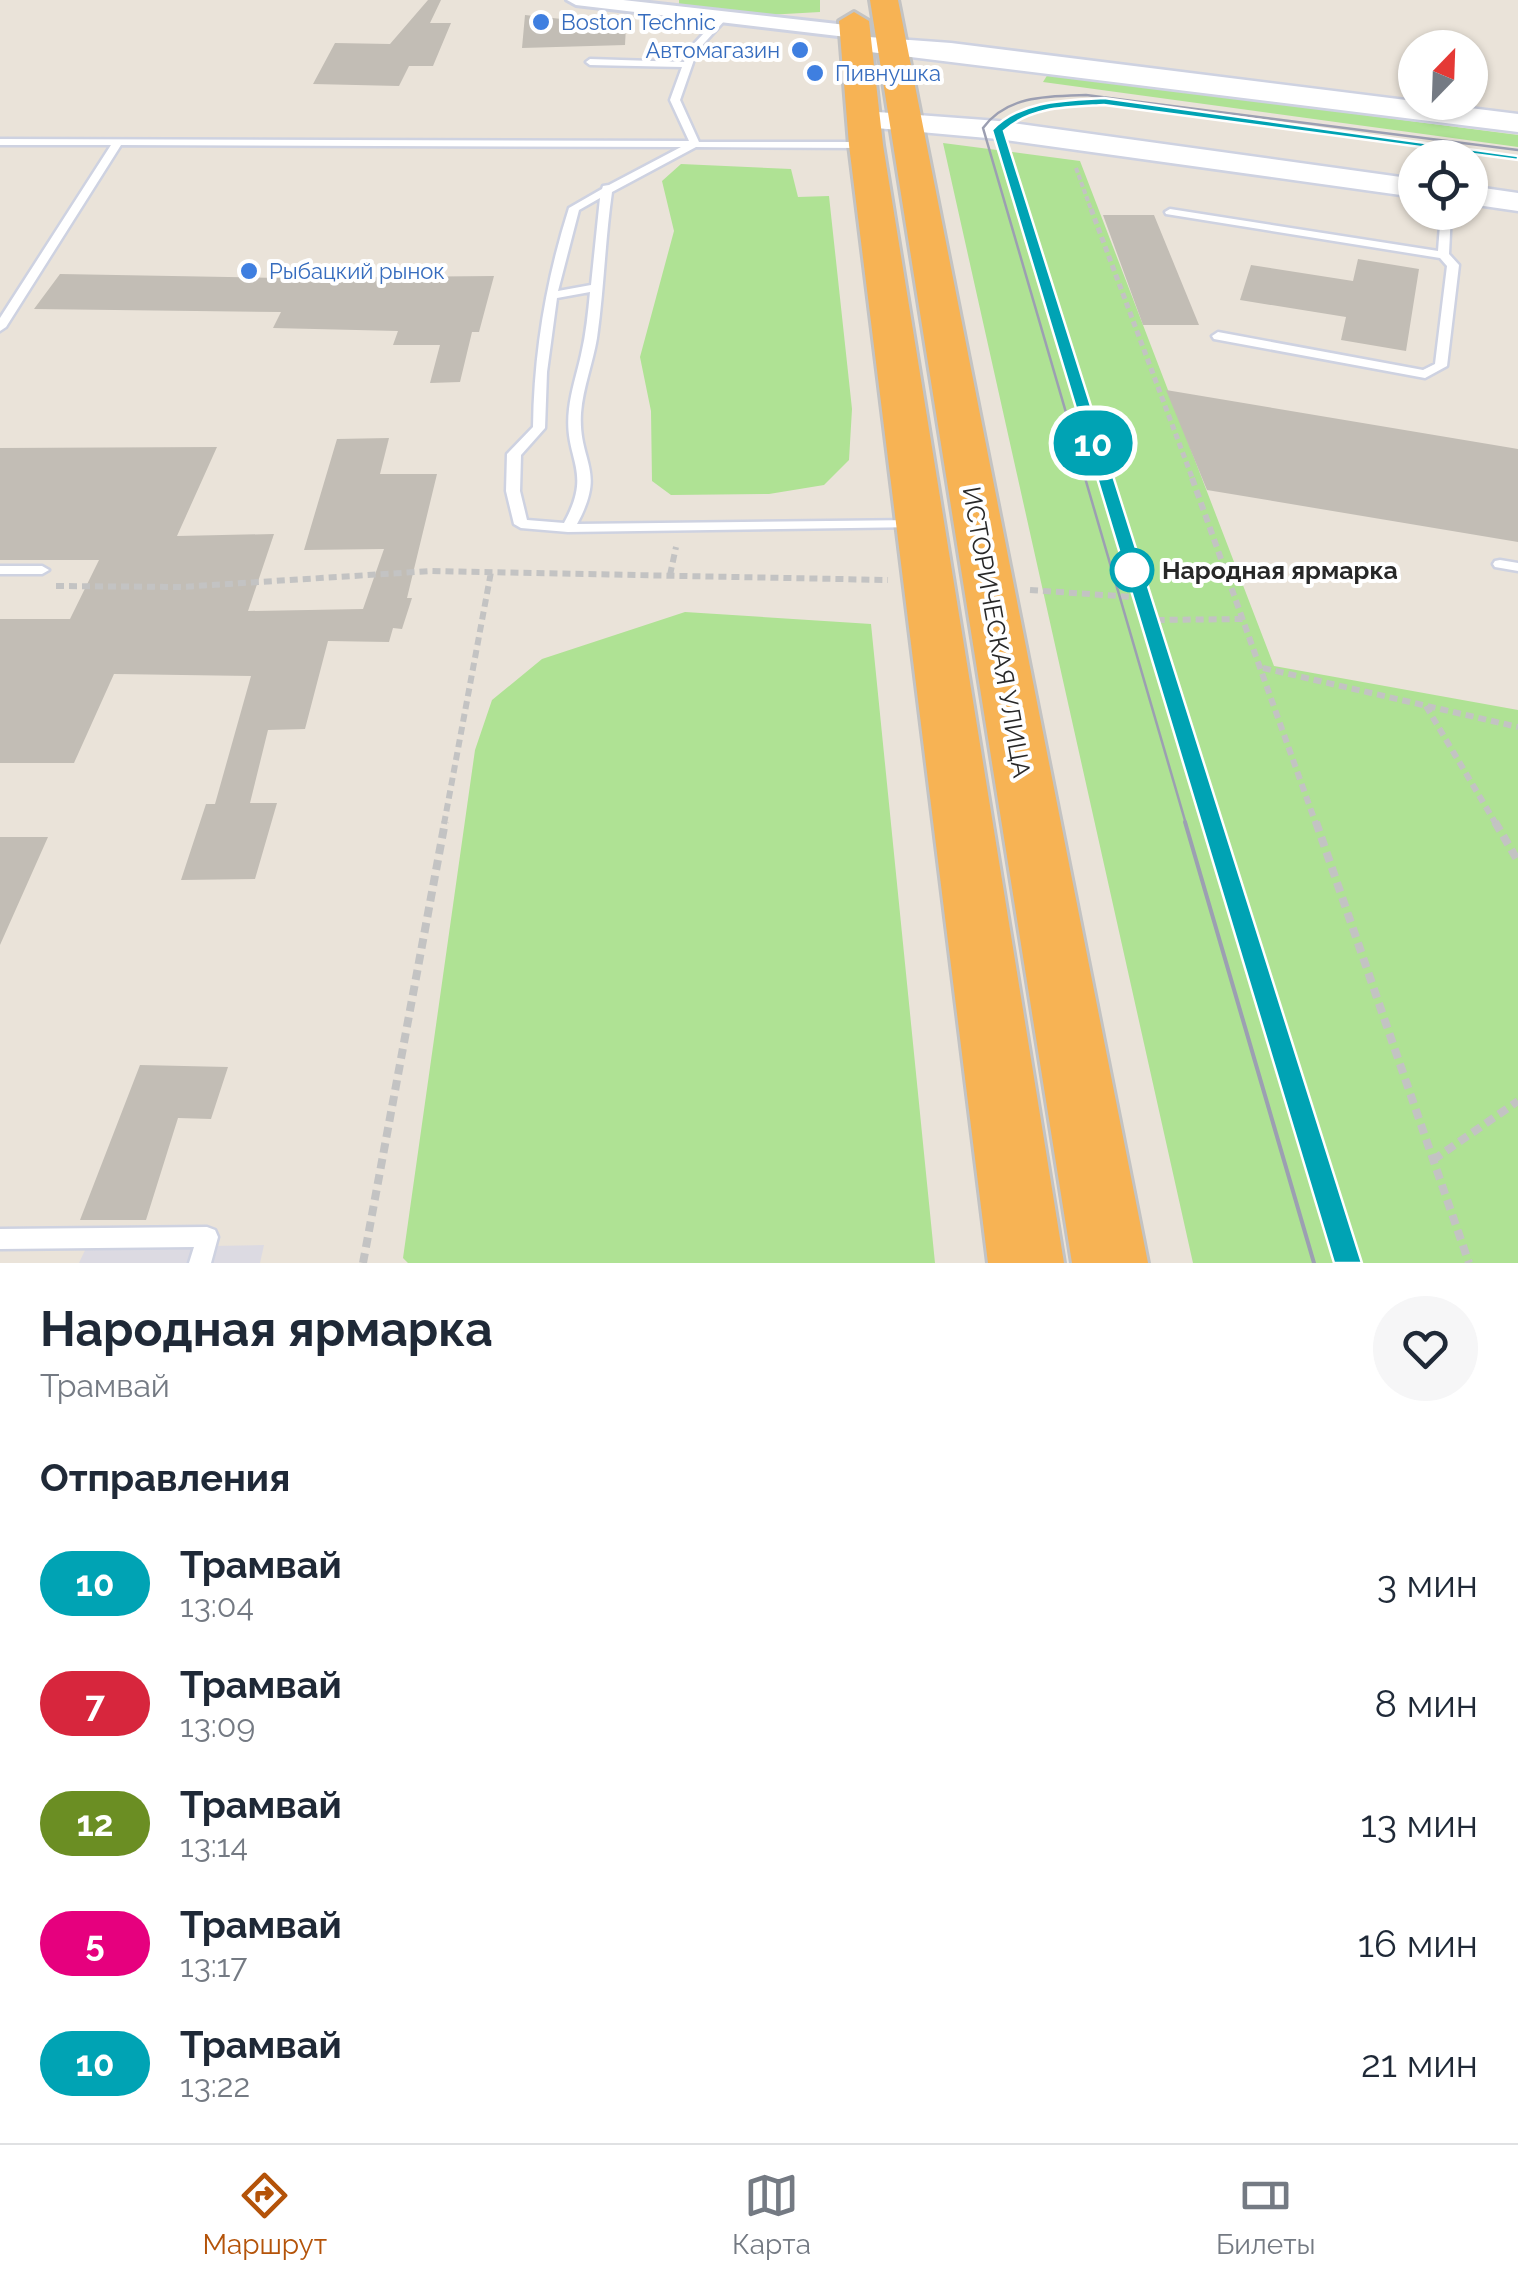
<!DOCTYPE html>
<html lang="ru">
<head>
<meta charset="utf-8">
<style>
	body { margin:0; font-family:Raleway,sans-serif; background:#f6f6f7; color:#1f2937; height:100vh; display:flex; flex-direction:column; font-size:38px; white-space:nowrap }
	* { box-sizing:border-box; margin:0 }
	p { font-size:32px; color:#747a83 }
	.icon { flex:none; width:55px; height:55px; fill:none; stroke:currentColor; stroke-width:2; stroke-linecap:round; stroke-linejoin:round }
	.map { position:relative; height:1263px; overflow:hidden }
	.panel { display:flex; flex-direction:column; background:#fff; flex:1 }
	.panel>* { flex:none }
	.badge { padding:0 20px; border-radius:32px; font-size:35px; line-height:65px }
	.needle { width:65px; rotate:23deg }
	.controls { position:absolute; left:1398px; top:30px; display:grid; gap:20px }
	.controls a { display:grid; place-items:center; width:90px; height:90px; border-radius:50%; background:#fff; box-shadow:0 2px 8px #0004; font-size:50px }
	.map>.badge { position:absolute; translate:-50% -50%; box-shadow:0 0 0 5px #fff }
	h2 { padding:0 40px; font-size:38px; line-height:90px }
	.round { display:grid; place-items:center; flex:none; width:105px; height:105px; border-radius:52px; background:#f6f6f7 }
	.overview { display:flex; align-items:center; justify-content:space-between; height:170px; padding:0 40px }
	h1 { font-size:48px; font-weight:700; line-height:75px }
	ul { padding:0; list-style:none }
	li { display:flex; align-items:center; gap:30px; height:120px; padding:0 40px }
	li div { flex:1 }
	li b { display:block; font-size:38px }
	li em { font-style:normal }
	li .badge { min-width:110px; font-weight:700; text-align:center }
	.tab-bar { display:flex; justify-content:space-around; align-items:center; height:140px; border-top:2px solid #e0e1e3; background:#fff; font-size:28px; color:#747a83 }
	.tab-bar a { display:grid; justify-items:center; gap:5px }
	.tab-bar .on { color:#b45309 }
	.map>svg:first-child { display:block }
	.industrial { fill:#dcdae2 }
	.green { fill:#afe294 }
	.building { fill:#c2bdb5 }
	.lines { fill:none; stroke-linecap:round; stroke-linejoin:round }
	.service-casing { stroke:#ced2e1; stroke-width:5 }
	.minor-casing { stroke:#ced2e1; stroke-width:6 }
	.secondary-casing { stroke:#ced2e1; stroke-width:5 }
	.trunk-casing { stroke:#c3c3c3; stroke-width:6 }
	.path-far3 { stroke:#c3c3c3; stroke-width:4; stroke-dasharray:5 2.5; stroke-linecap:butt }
	.path-far2 { stroke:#c3c3c3; stroke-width:5; stroke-dasharray:6 4; stroke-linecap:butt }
	.path-far1 { stroke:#c3c3c3; stroke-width:6; stroke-dasharray:8 5; stroke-linecap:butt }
	.path { stroke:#c3c3c3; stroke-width:8; stroke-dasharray:10 6; stroke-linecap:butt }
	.service { fill:#fff; fill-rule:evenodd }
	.minor { fill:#fff; fill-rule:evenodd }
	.secondary { fill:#fff; fill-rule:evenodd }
	.trunk { fill:#f7b354; fill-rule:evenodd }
	.tram-far1 { stroke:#9c9fb2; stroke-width:2.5 }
	.tram { stroke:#9c9fb2; stroke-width:4 }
	.line { fill:#00a3b4; stroke:#fff; stroke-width:2.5 }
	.shop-dot { fill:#3f7fe0; stroke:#fff; stroke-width:4 }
	.stop-dot { fill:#fff; stroke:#00a3b4; stroke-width:5 }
	.labels { text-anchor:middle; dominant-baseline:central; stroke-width:8; stroke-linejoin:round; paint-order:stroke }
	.far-shop-label { font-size:22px; fill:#366cbe; stroke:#fff; text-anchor:start }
	.stop-label { font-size:25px; font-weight:bold; fill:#282828; stroke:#fff; text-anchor:start }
	.street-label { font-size:25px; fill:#282828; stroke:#fff }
</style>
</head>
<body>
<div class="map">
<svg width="1518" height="1263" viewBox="0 0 1518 1263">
	<rect width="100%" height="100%" fill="#eae3d9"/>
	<path class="industrial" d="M264 1245 260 1263H79L86 1248Z"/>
	<path class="green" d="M679 0H820V12L767 15 679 4Z
		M1048 74 1518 135V147L1043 82Z
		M943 143 1080 161 1274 666 1518 710V1263H1193Z
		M681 164 791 169 798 197 829 196 852 409 849 460 824 485 769 494 671 495 652 481 651 411 640 357 674 231 662 181Z
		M685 612 871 624 935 1263H408L403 1258 475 750 492 700 542 659Z"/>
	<path class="building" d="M428 0H441L430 23H451L433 66H409L399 86 313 84 335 43 390 44Z
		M525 15 626 26 625 45 522 48Z
		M1103 215H1154L1199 325H1143Z
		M1358 259 1419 269 1406 351 1341 340 1346 317 1240 300 1251 265 1353 281Z
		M60 274 279 278 494 276 479 332H472L460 382 430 383 440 345H393L398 331 273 328 281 312 34 309Z
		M1166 390 1518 449V542L1207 490Z
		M389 438 380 474H437L407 598H412L402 629 393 628 389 642 328 641 305 729 268 730 250 803H277L255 879 181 880 206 804H215L251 676 114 674 74 763H0V619H70L99 560H0V448L217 447 177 536 274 534 248 611 363 609 384 549 304 550 337 439Z
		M0 837H48L0 945Z
		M140 1065 228 1067 211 1119 178 1118 146 1220H80Z"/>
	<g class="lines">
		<g class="service-casing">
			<path id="service" d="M719 17 726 19 697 51 680 100 699 142H866L871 145 866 148 696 147 612 192C605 241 604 289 597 338 593 363 583 387 581 413 578 463 607 469 577 524L916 520 923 524 921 527 568 532 521 528 514 524 506 491 507 454 533 427C534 352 546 280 569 208L602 189 603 186 609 185 681 147 121 145 6 327 0 331V318L111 145H0V139L689 141 670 100 682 67 590 65 586 62 590 59 684 62 690 48ZM600 198 591 285 558 291 579 210ZM590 292C588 313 586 334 581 355 577 373 571 391 569 409 563 460 594 469 564 523L527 520 520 491 521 455 545 428 547 372 557 298Z
				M1170 209 1438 251 1441 212H1451L1449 254 1459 265 1447 366 1425 378 1214 339 1212 336 1218 332 1423 370 1435 364 1447 266 1440 258 1166 214 1165 212Z
				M1500 560 1518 563V571L1495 567 1493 564 1495 561Z
				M0 566H42L49 570 42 574H0Z
				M207 1227 215 1230 218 1237 211 1263H189L194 1247 0 1249V1229Z"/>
		</g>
		<g class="minor-casing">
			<path id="minor" d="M567 0H623L855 26 864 32 855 38 576 5Z"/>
		</g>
		<g class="secondary-casing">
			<path id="secondary" d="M855 36 951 43 1518 114V132L846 49 842 44Z
				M864 111 998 121 1415 179V197L998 139 854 126 850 120Z
				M1470 186 1518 193V211L1470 204Z"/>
		</g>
		<g class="trunk-casing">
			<path id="trunk" d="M870 0H898L1148 1263H1072Z
				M854 12 869 21 883 145 1064 1263H988L849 145 839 21Z"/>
		</g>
		<path class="path-far3" d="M1076 168 1092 212"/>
		<path class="path-far2" d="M1091 209 1193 480"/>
		<path class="path-far1" d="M1192 478 1316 824
			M670 575 676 547
			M56 586 181 587 431 571 888 580
			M1030 590 1148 598 1155 620 1245 619
			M1263 668 1518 727
			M1426 706 1496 824
			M444 824 491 572"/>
		<path class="path" d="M1316 822 1469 1263
			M1495 822 1518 861
			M1433 1160 1518 1101
			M363 1263 445 822"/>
		<use href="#service" class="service"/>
		<use href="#minor" class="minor"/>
		<use href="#secondary" class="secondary"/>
		<use href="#trunk" class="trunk"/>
		<path class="tram-far1" d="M1004 155 1212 824
			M1186 824 983 128C1007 95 1049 96 1086 95L1518 150"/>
		<path class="tram" d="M1185 822 1314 1263
			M1211 822 1348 1263"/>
	</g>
	<path class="line" d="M1104 98 1518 156V160L1104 105C1070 107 1031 106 1004 131L1362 1263H1334L992 130C1020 100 1066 100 1104 98Z"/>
	<g class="shop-dot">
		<circle cx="541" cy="22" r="10"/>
		<circle cx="800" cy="50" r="10"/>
		<circle cx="815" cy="73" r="10"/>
		<circle cx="249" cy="271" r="10"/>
	</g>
	<circle class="stop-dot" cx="1132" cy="570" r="20"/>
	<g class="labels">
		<g class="far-shop-label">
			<text x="561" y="22">Boston Technic</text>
			<text x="780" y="50" text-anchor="end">Автомагазин</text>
			<text x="835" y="73">Пивнушка</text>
			<text x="269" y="271">Рыбацкий рынок</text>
		</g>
		<g class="stop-label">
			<text x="1162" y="570">Народная ярмарка</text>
		</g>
		<g class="street-label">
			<text transform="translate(997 632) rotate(80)">ИСТОРИЧЕСКАЯ УЛИЦА</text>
		</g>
	</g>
</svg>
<div class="controls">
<a><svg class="needle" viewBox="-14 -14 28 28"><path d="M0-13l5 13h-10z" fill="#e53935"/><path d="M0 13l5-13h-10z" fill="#747a83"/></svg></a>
<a><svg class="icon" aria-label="locate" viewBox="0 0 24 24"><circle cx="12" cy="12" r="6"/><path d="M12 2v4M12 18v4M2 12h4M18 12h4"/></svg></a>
</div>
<b class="badge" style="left:1093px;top:443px;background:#00a3b4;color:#fff">10</b>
</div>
<section class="panel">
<div class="overview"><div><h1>Народная ярмарка</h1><p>Трамвай</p></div><a class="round"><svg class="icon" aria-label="heart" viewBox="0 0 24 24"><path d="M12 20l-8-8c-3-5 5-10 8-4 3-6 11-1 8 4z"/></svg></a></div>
<h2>Отправления</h2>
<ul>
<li><span class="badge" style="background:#00a3b4;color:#fff">10</span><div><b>Трамвай</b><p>13:04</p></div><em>3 мин</em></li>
<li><span class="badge" style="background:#d7263d;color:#fff">7</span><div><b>Трамвай</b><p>13:09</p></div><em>8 мин</em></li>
<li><span class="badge" style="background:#6b8e23;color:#fff">12</span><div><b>Трамвай</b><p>13:14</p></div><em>13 мин</em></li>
<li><span class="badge" style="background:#e6007e;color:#fff">5</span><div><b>Трамвай</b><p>13:17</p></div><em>16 мин</em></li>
<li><span class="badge" style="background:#00a3b4;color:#fff">10</span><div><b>Трамвай</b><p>13:22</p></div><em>21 мин</em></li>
</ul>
</section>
<nav class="tab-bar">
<a class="on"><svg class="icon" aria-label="directions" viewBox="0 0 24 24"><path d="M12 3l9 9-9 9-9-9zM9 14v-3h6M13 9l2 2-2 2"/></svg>Маршрут</a>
<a><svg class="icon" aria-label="map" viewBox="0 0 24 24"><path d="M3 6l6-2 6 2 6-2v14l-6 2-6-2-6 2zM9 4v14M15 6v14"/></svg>Карта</a>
<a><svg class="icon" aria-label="tickets" viewBox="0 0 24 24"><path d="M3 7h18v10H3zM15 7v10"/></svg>Билеты</a>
</nav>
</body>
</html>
